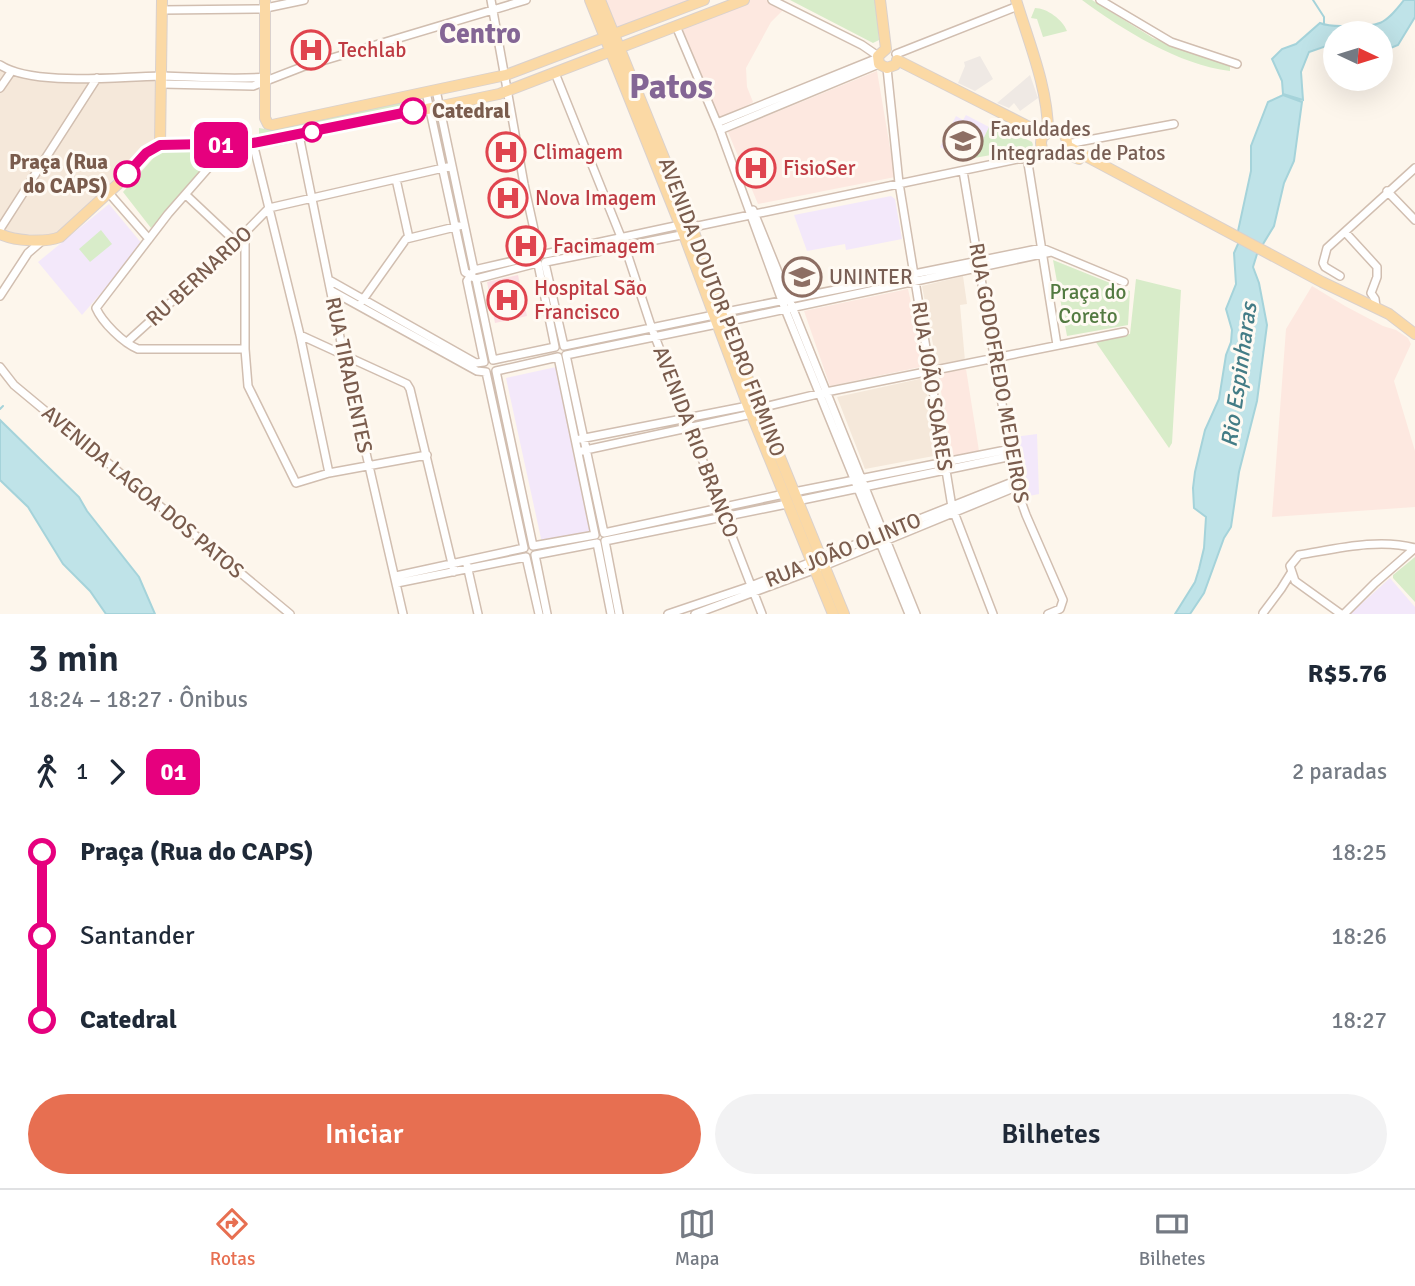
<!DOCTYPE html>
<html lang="pt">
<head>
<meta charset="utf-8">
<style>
	body { margin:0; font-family:Signika,sans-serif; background:#f2f2f3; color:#1f2937; height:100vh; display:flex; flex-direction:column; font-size:26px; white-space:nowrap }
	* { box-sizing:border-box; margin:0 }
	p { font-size:23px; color:#747a83 }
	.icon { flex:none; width:38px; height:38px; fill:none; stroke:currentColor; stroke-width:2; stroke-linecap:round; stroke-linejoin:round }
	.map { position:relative; height:614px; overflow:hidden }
	.details { display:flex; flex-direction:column; background:#fff; flex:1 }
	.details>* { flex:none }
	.badge { padding:0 14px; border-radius:10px; font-size:24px; line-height:46px }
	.needle { width:46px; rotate:94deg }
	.controls { position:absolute; left:1323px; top:21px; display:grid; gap:14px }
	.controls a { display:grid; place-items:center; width:70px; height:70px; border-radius:50%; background:#fff; box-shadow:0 7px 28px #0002; font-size:35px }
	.map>.badge { position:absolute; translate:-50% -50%; box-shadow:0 0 0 4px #fff }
	.legs { display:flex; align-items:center; gap:10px; height:77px; padding:0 28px; font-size:23px }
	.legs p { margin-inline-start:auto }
	.summary { display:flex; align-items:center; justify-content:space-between; height:119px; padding:0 28px }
	h1 { font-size:38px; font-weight:600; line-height:52px }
	.action { display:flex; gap:14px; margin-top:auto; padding:14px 28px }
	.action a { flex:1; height:80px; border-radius:42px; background:#e76f51; color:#fff; font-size:28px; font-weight:600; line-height:80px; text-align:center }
	.action a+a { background:#f2f2f3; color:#1f2937 }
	ul { padding:0 28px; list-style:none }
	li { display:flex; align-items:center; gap:24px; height:84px; font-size:26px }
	li i { display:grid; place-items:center; width:10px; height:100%; margin:0 9px; background:currentColor }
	li i::after { content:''; width:18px; height:18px; margin:-9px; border:5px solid; border-radius:50%; background:#fff }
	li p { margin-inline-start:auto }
	li:first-child i { background:linear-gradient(#0000 50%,currentColor 0) }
	li:last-child i { background:linear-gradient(currentColor 50%,#0000 0) }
	.tab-bar { display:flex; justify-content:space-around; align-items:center; height:98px; border-top:2px solid #e0e1e3; background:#fff; font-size:19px; color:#747a83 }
	.tab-bar a { display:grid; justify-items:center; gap:4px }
	.tab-bar .active { color:#e76f51 }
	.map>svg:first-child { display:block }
	.residential { fill:#f5e8da }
	.commercial { fill:#fde8e0 }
	.industrial { fill:#efe9e4 }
	.education { fill:#f3e8fa }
	.medical { fill:#fbdfe3 }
	.green { fill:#d8ecc9 }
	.water { fill:#bfe3e8; stroke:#a5d3da; stroke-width:2 }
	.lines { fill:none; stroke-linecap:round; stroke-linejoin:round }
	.stream { stroke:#a5d3da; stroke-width:2 }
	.minor-casing { stroke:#d1beb0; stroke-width:10 }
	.major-casing { stroke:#dad1cd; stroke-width:12 }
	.minor { stroke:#fff; stroke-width:7 }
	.major { stroke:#fbd9a5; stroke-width:10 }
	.line-1-casing { stroke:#fff; stroke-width:16 }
	.line-1 { stroke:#e6007e; stroke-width:10 }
	.stop-1-dot { fill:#fff; stroke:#e6007e; stroke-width:3.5 }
	.labels { text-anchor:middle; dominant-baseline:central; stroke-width:6; stroke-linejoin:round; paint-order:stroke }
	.health-label { font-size:21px; fill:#be3a42; stroke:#fffaf3; text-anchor:start }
	.stop-label { font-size:21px; font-weight:bold; fill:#7a5c4d; stroke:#fffaf3; text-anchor:start }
	.education-label { font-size:21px; fill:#785e54; stroke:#fffaf3; text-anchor:start }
	.street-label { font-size:21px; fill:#7a5c4d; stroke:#fffaf3 }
	.park-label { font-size:21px; fill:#537a41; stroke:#fffaf3 }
	.water-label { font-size:23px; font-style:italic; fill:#437c86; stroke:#fffaf3 }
	.district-label { font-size:28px; font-weight:bold; fill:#846695; stroke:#fffaf3 }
	.town-label { font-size:35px; font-weight:bold; fill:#846695; stroke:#fffaf3 }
</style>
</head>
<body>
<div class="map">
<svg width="1415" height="614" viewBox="0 0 1415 614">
	<rect width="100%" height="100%" fill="#fdf6ec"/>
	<path class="residential" d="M0 68 17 78 100 81 160 79 158 142 146 148 55 236 12 233 0 227Z
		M963 276 967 304 960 305 965 361 937 366 922 286Z
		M924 378 939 455 865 469 837 397Z"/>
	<path class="commercial" d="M600 0H704L614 35Z
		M744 0H772L786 7 771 22 746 68 747 87 753 102 720 122 681 25Z
		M877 71 895 177 758 204 728 132Z
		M1312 286 1345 306 1383 326 1396 330 1408 338 1411 344 1394 381 1415 451V507L1272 517 1286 329Z
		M908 289 925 366 830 386 804 311Z
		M966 369 979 451 952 456 938 374Z"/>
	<path class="industrial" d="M980 56 993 79 975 91 958 83 965 66 964 62Z
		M1030 75 1038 98 1020 111 1014 103 1009 108 997 103Z"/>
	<path class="education" d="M966 115 989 127 974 158 964 160 940 147 956 116 963 120Z
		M891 196 895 199 902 239 846 250 845 244 807 251 794 215Z
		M109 204 143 245 82 315 38 262Z
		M556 367 592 532 542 543 506 378Z
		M1037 434 1039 494 1024 497 1013 437Z
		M1390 578 1415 607V614H1350Z"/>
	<path class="medical" d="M518 275 527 316 495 323 487 282Z"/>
	<path class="green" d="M790 0H876L879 40 873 43Z
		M1082 0H1092L1153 38 1225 64 1230 66V71C1179 65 1123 30 1082 0Z
		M1035 8C1047 8 1063 20 1067 31L1043 37 1037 19 1031 18Z
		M398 101 403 107 398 113 259 137V128L271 130Z
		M994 123 1032 142 1033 145 1031 148 974 158 989 127 992 128Z
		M222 149 229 151 222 158 211 160 151 228 123 192 157 154 168 150Z
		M101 230 112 244 90 262 79 249Z
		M1053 260 1130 291 1128 325 1067 336Z
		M1136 279 1181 290 1172 443 1169 448 1093 338 1130 334Z
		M1415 557V602L1393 578V575Z"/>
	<path class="water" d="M1404 0H1415V17L1398 45 1381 52V33H1335V48L1329 45 1309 52 1301 72 1303 100 1283 94 1282 81 1272 59 1282 49 1296 44 1320 23C1330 27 1338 26 1348 26 1380 26 1384 26 1404 0Z
		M1283 95 1302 102 1294 161 1284 183 1274 226 1257 254 1253 267 1259 283 1267 325 1257 401 1239 472 1231 527 1224 538 1204 593 1190 614H1175L1195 582 1199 569 1204 548 1206 517 1194 508 1193 488 1195 472 1205 430 1219 399 1226 355 1231 342 1232 330 1226 309 1236 284 1234 253 1238 244V231L1251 171V146L1268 102Z
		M0 420 79 497 87 511 139 577 155 614H106L90 591 63 564 28 507 0 480Z"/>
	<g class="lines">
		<path class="stream" d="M1313 0 1324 17V24
			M0 409 3 406"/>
		<g class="minor-casing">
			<path id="minor" d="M491 0 524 184 539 252
				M772 0 862 45 878 56
				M1100 0 1171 42 1237 64
				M162 10 261 9 304 0
				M676 26 720 130 785 309 909 614
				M896 54 1018 6
				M0 65C34 87 122 76 164 76 198 77 233 80 266 77
				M887 68 899 183 952 507 993 614
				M555 73 625 247 652 329 762 614
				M162 84 253 86 302 67 526 0
				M0 88 11 72
				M436 90 474 270
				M426 92 465 272 476 279
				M717 123 878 58
				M720 130 879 64
				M299 135 344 357 403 614
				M253 143 300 335 329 473
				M1067 144 1174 124
				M237 145 224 157 210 166 168 214 96 308C102 322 123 343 138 349H245
				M1027 157 1057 345
				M963 171 1016 487 1026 515 1063 600 1060 609 1048 614
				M396 179 409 238
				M1387 191 1415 220
				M108 192 149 239
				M186 195 236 242
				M269 208 452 166
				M753 210 916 614
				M0 229 97 78
				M1345 232 1377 267V277L1371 293 1375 299 1376 307
				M245 233V349L248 386 296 483 329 473 427 455
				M545 254 680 225 691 224 698 226 1046 153
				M546 262 686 234
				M545 263 564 346
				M538 264 555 347
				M474 270 535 256
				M472 273 467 281 484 362
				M1340 276 1325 267 1323 263 1327 248 1415 168
				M476 279 493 360
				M476 279 537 263
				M331 281 476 363 484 362
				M332 291 477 371 486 372
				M0 296 28 253 43 240
				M362 301 406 239 459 226
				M721 313 1042 248 1124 282
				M725 322 1051 252
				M300 335 407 384 410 389 454 572
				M127 342 221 257 269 208
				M564 346 714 315
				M566 355 604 533
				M566 355 717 324
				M558 357 595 535
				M493 360 555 347
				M0 367 14 385 290 614
				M496 371 533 546
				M496 371 558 357
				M486 372 524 548
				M760 408 826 392 1124 332
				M580 439 748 406
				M581 451 752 414
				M794 492 1011 449
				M797 501 1012 456
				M604 533 784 494
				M605 541 787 504
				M605 541 619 614
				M597 543 611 614
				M533 546 595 535
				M535 555 597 543
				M535 555 547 614
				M526 557 539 614
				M467 565 478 614
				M396 576 524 548
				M397 583 526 557
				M1263 613 1281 589 1291 573
				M668 614 751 586 1015 481
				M695 614 824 566 1016 487
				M1341 614 1295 581 1290 566 1299 555C1336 549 1378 538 1415 548
				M1344 614 1375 583 1415 548"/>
		</g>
		<g class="major-casing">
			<path id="major" d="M265 0V118L268 124 272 125 506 75 704 0
				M590 0 684 235 748 406 833 614
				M600 0 694 232 721 313 844 614
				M880 0 886 49
				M1016 0C1029 43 1048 88 1048 132
				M886 49 878 56 879 64 887 68 895 65
				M897 60 1045 135
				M1041 143a13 13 0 1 1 26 0a13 13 0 1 1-26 0Z
				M160 145 162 0
				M1067 146 1322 282 1389 314 1415 334
				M1063 153 1079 159
				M0 234C15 241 44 243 60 237L119 183 146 153 160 145H237L278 140 499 94 744 0"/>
		</g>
		<use href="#minor" class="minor"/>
		<use href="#major" class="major"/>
	</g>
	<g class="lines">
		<g class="line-1-casing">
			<path id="line-1" d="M127 174 146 153 160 145 253 143 413 111"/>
		</g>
		<use href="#line-1" class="line-1"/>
	</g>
	<defs>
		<g id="hospital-ring" transform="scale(2.0125)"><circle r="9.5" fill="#fffaf3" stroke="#e0444e" stroke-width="1.5"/><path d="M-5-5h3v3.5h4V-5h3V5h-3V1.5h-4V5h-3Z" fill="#e0444e"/></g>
		<g id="university-ring" transform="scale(2.0125)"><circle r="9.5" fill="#fffaf3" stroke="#8d6e63" stroke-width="1.5"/><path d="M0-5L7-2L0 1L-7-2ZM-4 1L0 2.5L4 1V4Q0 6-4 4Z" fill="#8d6e63"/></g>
	</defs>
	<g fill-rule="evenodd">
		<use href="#hospital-ring" x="311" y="50"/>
		<use href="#university-ring" x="963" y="141"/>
		<use href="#hospital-ring" x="506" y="152"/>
		<use href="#hospital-ring" x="756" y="168"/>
		<use href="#hospital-ring" x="508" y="198"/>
		<use href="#hospital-ring" x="526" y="246"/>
		<use href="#university-ring" x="802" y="277"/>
		<use href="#hospital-ring" x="507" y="300"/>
	</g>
	<g class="stop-1-dot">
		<circle cx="413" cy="111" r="12"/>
		<circle cx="312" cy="132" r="9"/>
		<circle cx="127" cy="174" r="12"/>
	</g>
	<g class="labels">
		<g class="health-label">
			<text x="338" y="50">Techlab</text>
			<text x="533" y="152">Climagem</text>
			<text x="783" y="168">FisioSer</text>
			<text x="535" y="198">Nova Imagem</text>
			<text x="553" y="246">Facimagem</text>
			<text x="534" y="288">Hospital São<tspan x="534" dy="24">Francisco</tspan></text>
		</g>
		<g class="stop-label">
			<text x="432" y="111">Catedral</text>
			<text x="108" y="162" text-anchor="end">Praça (Rua<tspan x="108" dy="24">do CAPS)</tspan></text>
		</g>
		<g class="education-label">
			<text x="990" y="129">Faculdades<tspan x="990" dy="24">Integradas de Patos</tspan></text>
			<text x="829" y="277">UNINTER</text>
		</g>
		<g class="street-label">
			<text transform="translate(199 276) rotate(-43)">RU BERNARDO</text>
			<text transform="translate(722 307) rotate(69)">AVENIDA DOUTOR PEDRO FIRMINO</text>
			<text transform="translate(999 373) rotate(80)">RUA GODOFREDO MEDEIROS</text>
			<text transform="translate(349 375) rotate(78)">RUA TIRADENTES</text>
			<text transform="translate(932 386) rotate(81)">RUA JOÃO SOARES</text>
			<text transform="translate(696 442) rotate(69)">AVENIDA RIO BRANCO</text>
			<text transform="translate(143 492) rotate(40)">AVENIDA LAGOA DOS PATOS</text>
			<text transform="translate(843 550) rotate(-22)">RUA JOÃO OLINTO</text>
		</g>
		<g class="park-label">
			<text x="1088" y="292">Praça do<tspan x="1088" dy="24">Coreto</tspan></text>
		</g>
		<g class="water-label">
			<text transform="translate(1239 375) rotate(-82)">Rio Espinharas</text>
		</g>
		<g class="district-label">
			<text x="480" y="34">Centro</text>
		</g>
		<g class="town-label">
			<text x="671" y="86">Patos</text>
		</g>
	</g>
</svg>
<div class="controls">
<a><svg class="needle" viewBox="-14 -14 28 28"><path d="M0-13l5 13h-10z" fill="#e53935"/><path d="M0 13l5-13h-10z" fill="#747a83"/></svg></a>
</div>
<b class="badge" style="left:221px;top:145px;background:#e6007e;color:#fff">01</b>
</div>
<section class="details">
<div class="summary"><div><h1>3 min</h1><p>18:24 – 18:27 · Ônibus</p></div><b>R$5.76</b></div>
<div class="legs"><svg class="icon" aria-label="walk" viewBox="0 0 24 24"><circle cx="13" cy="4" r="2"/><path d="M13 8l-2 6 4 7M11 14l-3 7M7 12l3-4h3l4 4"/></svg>1<svg class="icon" aria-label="forward" viewBox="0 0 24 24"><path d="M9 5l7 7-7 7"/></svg><b class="badge" style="background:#e6007e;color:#fff">01</b><p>2 paradas</p></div>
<ul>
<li><i style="color:#e6007e"></i><b>Praça (Rua do CAPS)</b><p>18:25</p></li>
<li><i style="color:#e6007e"></i><span>Santander</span><p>18:26</p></li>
<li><i style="color:#e6007e"></i><b>Catedral</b><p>18:27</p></li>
</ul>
<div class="action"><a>Iniciar</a><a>Bilhetes</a></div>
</section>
<nav class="tab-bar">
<a class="active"><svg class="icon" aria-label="directions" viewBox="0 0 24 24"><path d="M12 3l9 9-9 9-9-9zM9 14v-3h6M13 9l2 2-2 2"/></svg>Rotas</a>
<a><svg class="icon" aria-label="map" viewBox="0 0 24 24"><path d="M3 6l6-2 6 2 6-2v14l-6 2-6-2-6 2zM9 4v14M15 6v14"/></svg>Mapa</a>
<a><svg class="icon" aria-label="tickets" viewBox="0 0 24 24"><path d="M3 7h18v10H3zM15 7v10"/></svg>Bilhetes</a>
</nav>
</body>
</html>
